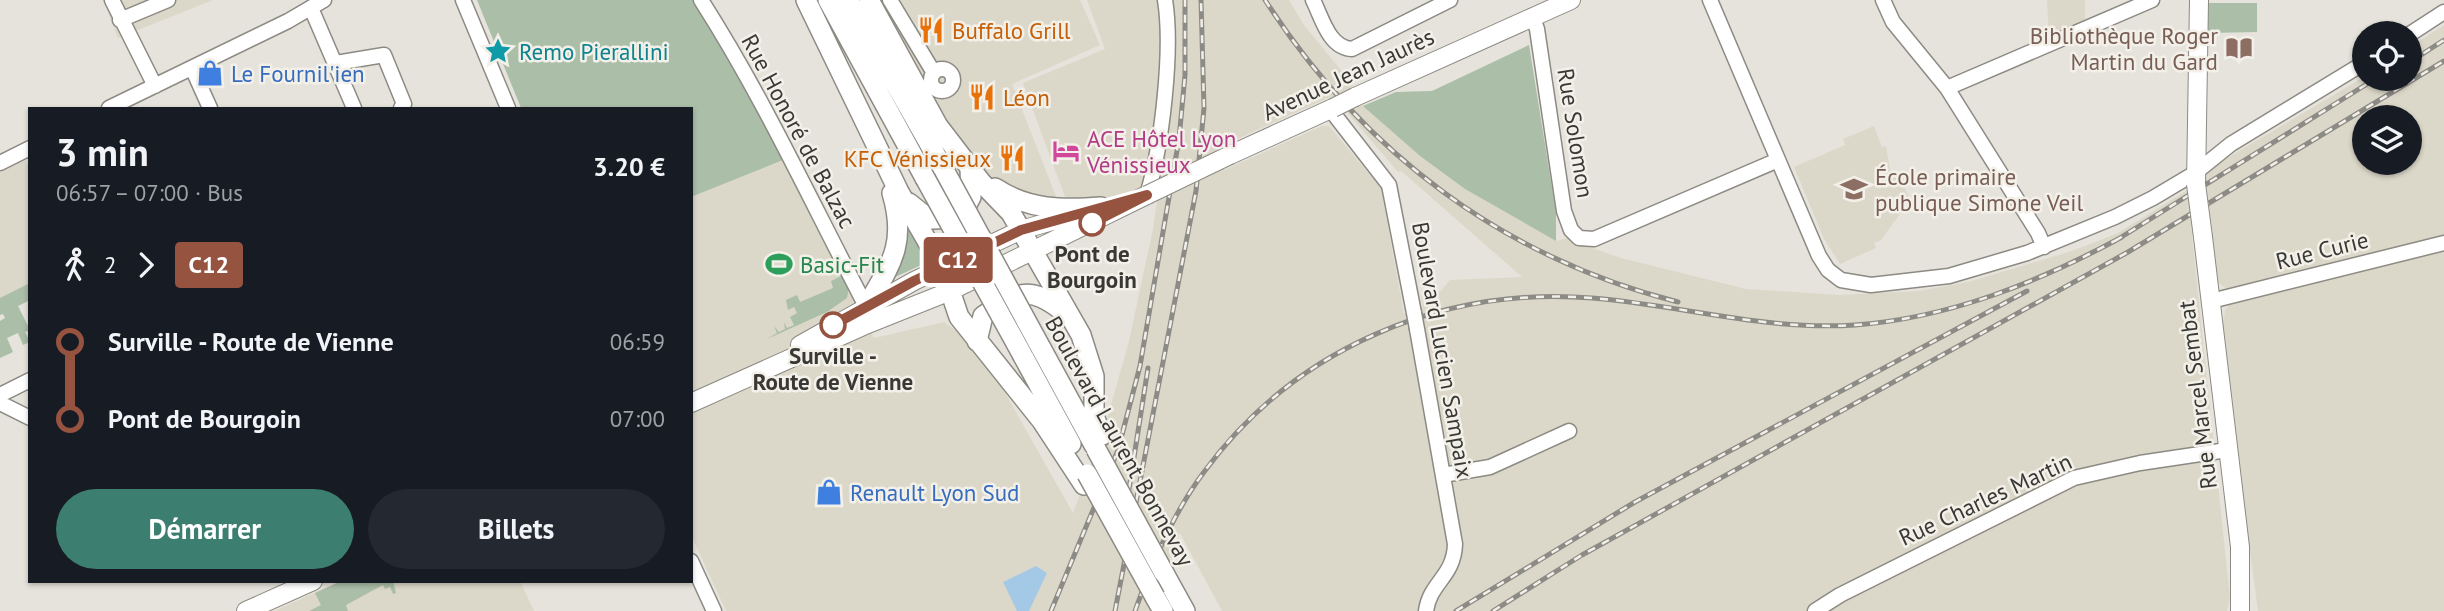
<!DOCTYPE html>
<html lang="fr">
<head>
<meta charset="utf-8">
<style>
	body { margin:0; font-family:"PT Sans",sans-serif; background:#242831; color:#f1f3f6; height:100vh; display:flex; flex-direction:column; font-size:26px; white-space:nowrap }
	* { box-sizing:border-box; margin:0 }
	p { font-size:23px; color:#9ea1a6 }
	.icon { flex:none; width:38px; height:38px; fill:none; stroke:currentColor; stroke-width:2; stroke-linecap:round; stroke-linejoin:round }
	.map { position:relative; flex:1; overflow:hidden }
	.drawer { position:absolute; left:28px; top:107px; width:665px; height:476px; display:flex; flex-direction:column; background:#171b24; border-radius:0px; box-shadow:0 2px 5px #0004 }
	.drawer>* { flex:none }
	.badge { padding:0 14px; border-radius:5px; font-size:24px; line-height:46px }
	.buttons { position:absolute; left:2352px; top:21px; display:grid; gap:14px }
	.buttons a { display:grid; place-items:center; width:70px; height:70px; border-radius:50%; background:#171b24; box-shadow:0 2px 5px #0004; font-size:35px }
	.map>.badge { position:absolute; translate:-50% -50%; box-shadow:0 0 0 4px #fff }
	.legs { display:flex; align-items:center; gap:10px; height:77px; padding:0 28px; font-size:23px }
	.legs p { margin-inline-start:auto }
	.headline { display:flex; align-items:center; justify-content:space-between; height:119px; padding:0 28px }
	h1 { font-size:38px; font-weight:700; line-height:52px }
	.action { display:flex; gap:14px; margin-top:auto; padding:14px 28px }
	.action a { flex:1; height:80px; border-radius:42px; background:#3c7e70; color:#fff; font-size:28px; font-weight:700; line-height:80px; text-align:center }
	.action a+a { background:#242831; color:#f1f3f6 }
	ul { padding:0 28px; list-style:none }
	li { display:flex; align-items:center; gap:24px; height:77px; font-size:26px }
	li i { display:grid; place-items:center; width:10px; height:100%; margin:0 9px; background:currentColor }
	li i::after { content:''; width:18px; height:18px; margin:-9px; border:5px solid; border-radius:50%; background:#171b24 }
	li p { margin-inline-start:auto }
	li:first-child i { background:linear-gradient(#0000 50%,currentColor 0) }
	li:last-child i { background:linear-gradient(currentColor 50%,#0000 0) }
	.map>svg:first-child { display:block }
	.built { fill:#dcd8c9; fill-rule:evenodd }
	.green { fill:#abbea8 }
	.water { fill:#a4c9e6 }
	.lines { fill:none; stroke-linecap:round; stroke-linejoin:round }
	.minor-casing { stroke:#8c8a83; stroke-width:17 }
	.major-casing { stroke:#8c8a83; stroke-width:20 }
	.highway-casing { stroke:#8c8a83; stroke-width:22 }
	.minor { stroke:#fff; stroke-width:14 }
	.major { stroke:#fff; stroke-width:18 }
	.highway { stroke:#fff; stroke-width:19 }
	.rail-casing { stroke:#8d8b86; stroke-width:5 }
	.rail { stroke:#f2f0e8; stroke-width:2.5; stroke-dasharray:8; stroke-linecap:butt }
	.minor-bridge-casing { stroke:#8c8a83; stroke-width:17; stroke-linecap:butt }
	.major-bridge-casing { stroke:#8c8a83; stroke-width:20; stroke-linecap:butt }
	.highway-bridge-casing { stroke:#8c8a83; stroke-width:22; stroke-linecap:butt }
	.minor-bridge { stroke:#fff; stroke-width:14 }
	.major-bridge { stroke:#fff; stroke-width:18 }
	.highway-bridge { stroke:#fff; stroke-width:19 }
	.line-1-casing { stroke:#fff; stroke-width:16 }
	.line-1 { stroke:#965340; stroke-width:10 }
	.stop-1-dot { fill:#fff; stroke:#965340; stroke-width:3.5 }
	.labels { text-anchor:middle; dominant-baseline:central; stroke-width:5; stroke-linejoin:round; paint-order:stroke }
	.food-label { font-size:23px; fill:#c56008; stroke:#f2f0e8; text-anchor:start }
	.education-label { font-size:23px; fill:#785e54; stroke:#f2f0e8; text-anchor:end }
	.culture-label { font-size:23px; fill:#0d838f; stroke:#f2f0e8; text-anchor:start }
	.shop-label { font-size:23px; fill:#366cbe; stroke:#f2f0e8; text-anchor:start }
	.street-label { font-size:23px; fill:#393835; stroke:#f2f0e8 }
	.hotel-label { font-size:23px; fill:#b23c85; stroke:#f2f0e8; text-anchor:start }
	.stop-label { font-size:23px; font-weight:bold; fill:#393835; stroke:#f2f0e8 }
	.leisure-label { font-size:23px; fill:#27864d; stroke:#f2f0e8; text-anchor:start }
</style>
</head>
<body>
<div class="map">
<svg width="2444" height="611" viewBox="0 0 2444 611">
	<rect width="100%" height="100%" fill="#e5e3db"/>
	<path class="built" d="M103 0H213L118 38Z
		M877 0H1080L1100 45 1012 84 1057 199 1040 198 1000 183 981 168 946 120Z
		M1087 0H1289L1304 25 1353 85 1351 90 1359 102 1420 156 1465 189 1556 241 1571 237 1572 244 1579 247 1583 245 1621 258 1746 289 1839 295 1918 291 1968 282 2072 251 2118 233 2189 189 2217 164 2364 77 2410 79V47L2444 25V237L2229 291 2218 282 2211 230 2197 229 2192 236 2230 598 2227 611H1222L1180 533 1150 611H726L691 535V197L783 160 874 338 944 322 958 332 1000 384 1073 513 1105 426 1129 341 1153 229 1160 180 1103 202 1068 205 1023 83 1105 49ZM1330 97 1346 111 1398 172 1401 171 1522 277 1450 280 1440 292 1421 296 1423 308 1404 314 1381 188 1329 126H1322L1224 170V145ZM2364 117H2410V163H2364Z
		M2047 0H2085V23L2049 38Z
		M1874 126 1882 147 1886 146 1891 176 1899 174 1910 200 1881 240 1874 243 1876 248 1840 264 1824 239 1794 167 1845 145 1843 139Z
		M25 160 30 169V300L0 315V172Z
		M2444 248V611H2258L2229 396 2223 325 2225 310 2232 301Z
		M341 581H520L534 611H274Z"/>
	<path class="green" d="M477 0H694L733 62 783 160 691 197V108H521Z
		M2208 3H2257V32L2208 33Z
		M1529 45 1556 213V241L1465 189 1420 156 1363 106 1396 92 1432 91Z
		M903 212 927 243 947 253 889 280Z
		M843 275 849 287 847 298 827 312 767 339 777 333 774 326 779 332 785 329 784 322 787 328 794 325 790 317 797 313 794 307 788 310 786 300 797 295 800 302 833 288 831 281Z
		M30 283V300L18 306 30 330 25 332 30 342 23 345 18 333 7 338 13 352 0 358V321L5 318 3 314 0 315V298Z
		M341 581H393L396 593 393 594 390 587 385 589 383 585 346 605 348 611H309L321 605 315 593Z"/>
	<path class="water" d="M1036 566 1047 573 1029 611H1017L1003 582Z"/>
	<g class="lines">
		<g class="minor-casing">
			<path id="minor" d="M112 0 155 86
				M463 0 508 108
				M701 0C765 100 814 208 869 312
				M890 0 934 73
				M1313 0C1322 18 1329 48 1352 49L1450 0
				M1710 0 1819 256 1828 270 1841 280 1871 285 1949 276 2027 253 2115 217 2153 198 2195 173 2231 144 2364 63
				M1883 0 1893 22 1947 88 2038 233 2044 247
				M311 8 354 108
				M1532 16 1537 29 1564 211 1571 230 1579 238 1594 239 1778 160
				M120 20 168 0
				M2410 34 2444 12
				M336 63 384 55 404 104 401 108
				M192 68 210 108
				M931 80a11 11 0 1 1 22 0a11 11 0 1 1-22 0Z
				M1947 88 2152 0
				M109 108 288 21 324 0
				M1330 109 1389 185 1414 313
				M0 163 30 148
				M1147 195C1162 146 1173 50 1165 0
				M2211 301 2444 243
				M1417 329 1455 544C1454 577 1430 582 1426 611
				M0 395 30 380
				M0 403 30 418
				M1443 475 1490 467 1569 431
				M691 561 714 611
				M1815 611 1840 595 2074 478 2140 463 2227 450"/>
		</g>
		<g class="major-casing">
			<path id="major" d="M1355 97 1571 0
				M1230 155 1333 108
				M2196 184 2199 0
				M2203 237 2240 547V611
				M800 345 914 281 1021 230 1087 211
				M691 403 863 326 948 292 1147 195
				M246 611 313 581"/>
		</g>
		<g class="highway-casing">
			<path id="highway" d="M806 0 899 192 942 267 959 317 1042 421 1084 485
				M828 0 925 178
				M848 0 943 168
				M869 0 938 126 981 182 1011 213 1081 335 1094 376V415L1101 436
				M995 188C1028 210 1063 210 1101 207
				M909 203 929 219C946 220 964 214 971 197L970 168
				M866 307C891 264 907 244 892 193
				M977 341 983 316C1019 291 1029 285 1064 312
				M1041 348 1094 445
				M1023 356 1071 444
				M1164 573 1185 611
				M1155 597 1163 611"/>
		</g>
		<use href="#minor" class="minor"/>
		<use href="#major" class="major"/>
		<use href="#highway" class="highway"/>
		<g class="rail-casing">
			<path id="rail" d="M1265 0C1364 153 1502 257 1678 302
				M2410 62 2444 40
				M2115 241 2375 79
				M1129 489 1148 368
				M1051 611 1118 450 1140 366 1179 139 1185 75V0
				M1115 611 1196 191 1204 108 1201 0
				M1135 611C1152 563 1173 513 1204 472 1294 349 1441 286 1592 298 1681 305 1765 331 1855 325 1950 318 2039 282 2122 237
				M1456 611 1635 502 2027 291
				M1493 611 1582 555 2128 252 2444 61"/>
		</g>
		<use href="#rail" class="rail"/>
		<g class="minor-bridge-casing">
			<path id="minor-bridge" d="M1414 313 1417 329"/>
		</g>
		<g class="major-bridge-casing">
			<path id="major-bridge" d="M1333 108 1355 97
				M2196 184 2203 237
				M1147 195 1230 155"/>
		</g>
		<g class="highway-bridge-casing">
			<path id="highway-bridge" d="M943 168 1041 348
				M925 178 1023 356
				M1096 449 1164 573
				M1087 474 1155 597"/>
		</g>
		<use href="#minor-bridge" class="minor-bridge"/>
		<use href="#major-bridge" class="major-bridge"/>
		<use href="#highway-bridge" class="highway-bridge"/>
	</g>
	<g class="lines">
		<g class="line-1-casing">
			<path id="line-1" d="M833 325 914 281 1021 230 1147 195 1092 223"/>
		</g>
		<use href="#line-1" class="line-1"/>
	</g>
	<defs>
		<g id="restaurant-bare" transform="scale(2.1)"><path d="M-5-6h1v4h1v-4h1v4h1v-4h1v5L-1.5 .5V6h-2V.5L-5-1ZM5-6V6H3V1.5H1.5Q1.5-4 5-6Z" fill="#e8710a" stroke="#f2f0e8" stroke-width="2.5" paint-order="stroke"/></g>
		<g id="library-bare" transform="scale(2.1)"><path d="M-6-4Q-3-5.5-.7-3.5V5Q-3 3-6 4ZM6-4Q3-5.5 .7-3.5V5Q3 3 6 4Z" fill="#8d6e63" stroke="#f2f0e8" stroke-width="2.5" paint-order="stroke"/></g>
		<g id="sight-bare" transform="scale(2.1)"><path d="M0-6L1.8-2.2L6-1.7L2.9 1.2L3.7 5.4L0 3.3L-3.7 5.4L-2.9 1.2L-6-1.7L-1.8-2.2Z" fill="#0f9aa8" stroke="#f2f0e8" stroke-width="2.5" paint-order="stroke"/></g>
		<g id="shop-bare" transform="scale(2.1)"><path d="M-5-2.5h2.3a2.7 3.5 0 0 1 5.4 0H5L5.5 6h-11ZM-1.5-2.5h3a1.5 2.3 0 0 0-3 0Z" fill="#3f7fe0" stroke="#f2f0e8" stroke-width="2.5" paint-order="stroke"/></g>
		<g id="hotel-bare" transform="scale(2.1)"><path d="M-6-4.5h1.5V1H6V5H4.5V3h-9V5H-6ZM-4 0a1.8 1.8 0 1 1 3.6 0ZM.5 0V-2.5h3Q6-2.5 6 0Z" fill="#d1479c" stroke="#f2f0e8" stroke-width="2.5" paint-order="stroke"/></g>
		<g id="school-bare" transform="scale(2.1)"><path d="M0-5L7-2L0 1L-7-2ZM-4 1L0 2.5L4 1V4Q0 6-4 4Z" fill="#8d6e63" stroke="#f2f0e8" stroke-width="2.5" paint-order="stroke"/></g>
		<g id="stadium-bare" transform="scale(2.1)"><path d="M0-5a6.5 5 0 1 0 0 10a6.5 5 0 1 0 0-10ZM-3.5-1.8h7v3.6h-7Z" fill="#2e9e5b" stroke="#f2f0e8" stroke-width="2.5" paint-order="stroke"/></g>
	</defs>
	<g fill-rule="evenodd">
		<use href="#restaurant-bare" x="931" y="30"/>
		<use href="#library-bare" x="2239" y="48"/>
		<use href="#sight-bare" x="498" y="51"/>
		<use href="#shop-bare" x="210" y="73"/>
		<use href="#restaurant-bare" x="982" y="97"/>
		<use href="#hotel-bare" x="1066" y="151"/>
		<use href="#restaurant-bare" x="1012" y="158"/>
		<use href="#school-bare" x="1854" y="189"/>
		<use href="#stadium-bare" x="779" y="264"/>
		<use href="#shop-bare" x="829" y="492"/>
	</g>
	<g class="stop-1-dot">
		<circle cx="1092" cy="223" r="12"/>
		<circle cx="833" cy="325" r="12"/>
	</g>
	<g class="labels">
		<g class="food-label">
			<text x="952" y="30">Buffalo Grill</text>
			<text x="1003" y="97">Léon</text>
			<text x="991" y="158" text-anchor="end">KFC Vénissieux</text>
		</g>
		<g class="education-label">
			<text x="2218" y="35">Bibliothèque Roger<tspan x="2218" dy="26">Martin du Gard</tspan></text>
			<text x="1875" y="176" text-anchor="start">École primaire<tspan x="1875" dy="26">publique Simone Veil</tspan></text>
		</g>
		<g class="culture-label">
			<text x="519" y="51">Remo Pierallini</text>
		</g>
		<g class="shop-label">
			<text x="231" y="73">Le Fournil'ien</text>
			<text x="850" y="492">Renault Lyon Sud</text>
		</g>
		<g class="street-label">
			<text transform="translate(1348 74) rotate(-25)">Avenue Jean Jaurès</text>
			<text transform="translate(799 131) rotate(62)">Rue Honoré de Balzac</text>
			<text transform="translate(1576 133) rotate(81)">Rue Solomon</text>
			<text transform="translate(2322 250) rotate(-14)">Rue Curie</text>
			<text transform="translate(1443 350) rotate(80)">Boulevard Lucien Sampaix</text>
			<text transform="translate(2197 395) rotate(-97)">Rue Marcel Sembat</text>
			<text transform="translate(1120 441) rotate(61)">Boulevard Laurent Bonnevay</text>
			<text transform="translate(1985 499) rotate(-25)">Rue Charles Martin</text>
		</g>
		<g class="hotel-label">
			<text x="1087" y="138">ACE Hôtel Lyon<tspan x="1087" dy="26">Vénissieux</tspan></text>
		</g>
		<g class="stop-label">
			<text x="1092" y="253">Pont de<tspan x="1092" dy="26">Bourgoin</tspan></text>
			<text x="833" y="355">Surville -<tspan x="833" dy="26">Route de Vienne</tspan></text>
		</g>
		<g class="leisure-label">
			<text x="800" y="264">Basic-Fit</text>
		</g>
	</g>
</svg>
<div class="buttons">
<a><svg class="icon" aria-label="locate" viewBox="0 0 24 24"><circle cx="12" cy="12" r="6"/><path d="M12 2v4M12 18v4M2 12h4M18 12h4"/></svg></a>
<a><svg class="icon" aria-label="layers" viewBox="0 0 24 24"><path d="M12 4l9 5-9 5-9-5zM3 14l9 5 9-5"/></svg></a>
</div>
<b class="badge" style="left:958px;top:260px;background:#965340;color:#fff">C12</b>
<section class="drawer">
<div class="headline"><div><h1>3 min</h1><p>06:57 – 07:00 · Bus</p></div><b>3.20 €</b></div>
<div class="legs"><svg class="icon" aria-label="walk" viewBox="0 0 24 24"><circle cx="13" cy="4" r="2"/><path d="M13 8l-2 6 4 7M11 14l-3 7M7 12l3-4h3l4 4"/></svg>2<svg class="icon" aria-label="forward" viewBox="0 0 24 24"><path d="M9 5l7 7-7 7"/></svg><b class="badge" style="background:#965340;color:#fff">C12</b></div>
<ul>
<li><i style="color:#965340"></i><b>Surville - Route de Vienne</b><p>06:59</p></li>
<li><i style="color:#965340"></i><b>Pont de Bourgoin</b><p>07:00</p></li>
</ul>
<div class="action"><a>Démarrer</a><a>Billets</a></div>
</section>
</div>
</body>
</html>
